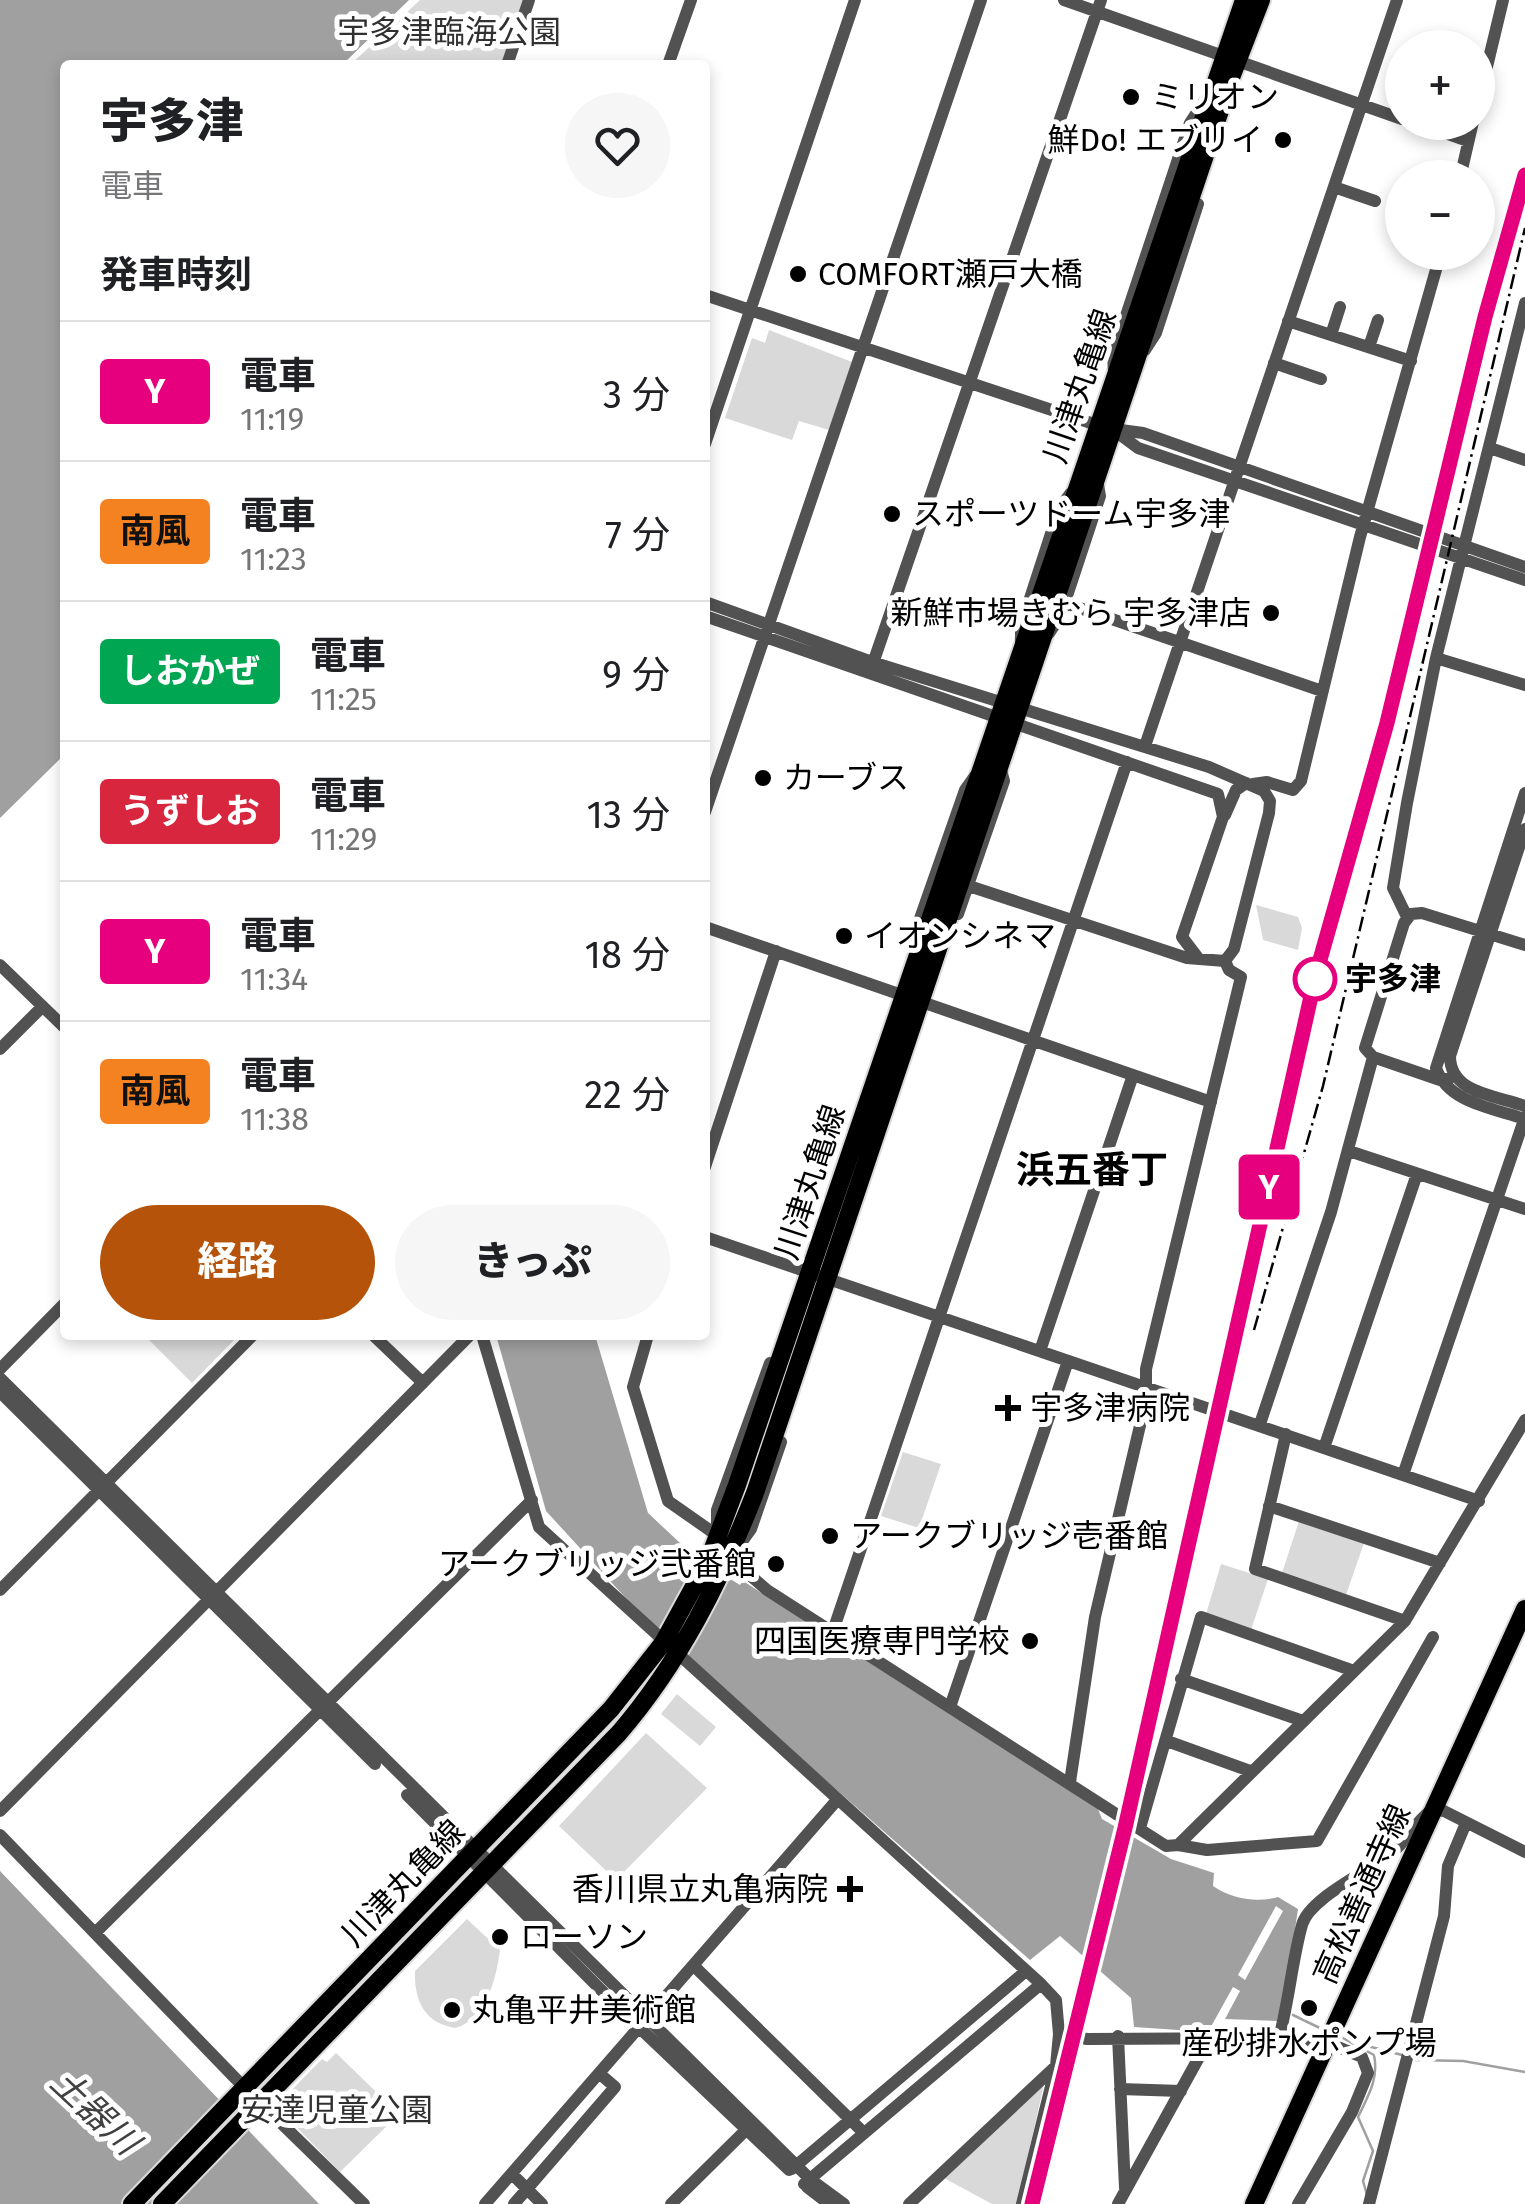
<!DOCTYPE html>
<html lang="ja">
<head>
<meta charset="utf-8">
<style>
	body { margin:0; font-family:"Fira Sans","Noto Sans JP",sans-serif; background:#f6f6f6; color:#202124; height:100vh; display:flex; flex-direction:column; font-size:38px; white-space:nowrap }
	* { box-sizing:border-box; margin:0 }
	p { font-size:32px; color:#757577 }
	.icon { flex:none; width:55px; height:55px; fill:none; stroke:currentColor; stroke-width:2; stroke-linecap:round; stroke-linejoin:round }
	.map { position:relative; flex:1; overflow:hidden }
	.panel { position:absolute; left:60px; top:60px; width:650px; height:1280px; display:flex; flex-direction:column; background:#fff; border-radius:10px; box-shadow:0 5px 15px #0003 }
	.panel>* { flex:none }
	.badge { padding:0 20px; border-radius:8px; font-size:35px; line-height:65px }
	.controls { position:absolute; left:1385px; top:30px; display:grid; gap:20px }
	.controls a { display:grid; place-items:center; width:110px; height:110px; border-radius:50%; background:#fff; box-shadow:0 5px 15px #0003; font-size:50px }
	.map>.badge { position:absolute; translate:-50% -50%; box-shadow:0 0 0 5px #fff }
	h2 { padding:0 40px; font-size:38px; line-height:90px }
	.round { display:grid; place-items:center; flex:none; width:105px; height:105px; border-radius:52px; background:#f6f6f6 }
	.head { display:flex; align-items:center; justify-content:space-between; height:170px; padding:0 40px }
	h1 { font-size:48px; font-weight:800; line-height:75px }
	.cta { display:flex; gap:20px; margin-top:auto; padding:20px 40px }
	.cta a { flex:1; height:115px; border-radius:60px; background:#b45309; color:#fff; font-size:40px; font-weight:800; line-height:115px; text-align:center }
	.cta a+a { background:#f6f6f6; color:#202124 }
	ul { padding:0; list-style:none }
	li { display:flex; align-items:center; gap:30px; height:140px; padding:0 40px; border-top:2px solid #e0e0e0 }
	li div { flex:1 }
	li b { display:block; font-size:38px }
	li em { font-style:normal }
	li .badge { min-width:110px; font-weight:700; text-align:center }
	.map>svg:first-child { display:block }
	.green { fill:#d9d9d9 }
	.water { fill:#a0a0a0; fill-rule:evenodd }
	.lines { fill:none; stroke-linecap:round; stroke-linejoin:round }
	.stream { stroke:#a0a0a0; stroke-width:2.5 }
	.major-casing { stroke:#dbdbdb; stroke-width:22 }
	.minor { stroke:#525252; stroke-width:12 }
	.major { stroke:#000; stroke-width:18 }
	.rail { stroke:#000; stroke-width:2.5; stroke-dasharray:15 5 2.5 5; stroke-linecap:butt }
	.line-casing { stroke:#fff; stroke-width:22 }
	.line { stroke:#e6007e; stroke-width:15 }
	.poi-dot { fill:#000; stroke:#fff; stroke-width:4 }
	.stop-dot { fill:#fff; stroke:#e6007e; stroke-width:5 }
	.labels { text-anchor:middle; dominant-baseline:central; stroke-width:10; stroke-linejoin:round; paint-order:stroke }
	.park-label { font-size:32px; fill:#303030; stroke:#fff }
	.poi-label { font-size:32px; fill:#000; stroke:#fff; text-anchor:start }
	.street-label { font-size:32px; fill:#000; stroke:#fff }
	.stop-label { font-size:32px; font-weight:bold; fill:#000; stroke:#fff; text-anchor:start }
	.water-label { font-size:35px; font-style:italic; fill:#414141; stroke:#fff }
	.quarter-label { font-size:38px; font-weight:bold; fill:#000; stroke:#fff }
</style>
</head>
<body>
<div class="map">
<svg width="1525" height="2204" viewBox="0 0 1525 2204">
	<rect width="100%" height="100%" fill="#fff"/>
	<path class="green" d="M420 0H523L501 65H350Z
		M769 330 852 362 829 430 799 421 792 440 725 418 752 338 765 343Z
		M1256 905 1298 917 1302 928 1298 950 1263 940Z
		M144 1335H239L192 1383Z
		M903 1452 941 1464 919 1528 881 1516Z
		M1299 1521 1364 1543 1346 1595 1282 1573Z
		M1221 1564 1268 1579 1251 1630 1206 1614Z
		M677 1694 716 1727 700 1746 661 1714Z
		M646 1733 707 1788 616 1880 559 1826Z
		M467 1919 500 1950C496 1980 486 2020 455 2028 424 2023 414 2000 415 1971Z
		M336 2053 399 2114 340 2172 276 2106 322 2059 327 2062Z
		M1044 2084 1017 2204H992L944 2178Z"/>
	<path class="water" d="M0 0H409L342 65H65V754L0 818Z
		M496 1335H595L648 1513 695 1557 740 1585 743 1581 1098 1809 1102 1819 1171 1859 1214 1873 1213 1886C1232 1899 1256 1903 1278 1897L1298 1909 1283 2009 1277 2021 1225 2019 1240 1991 1233 1987 1208 2032 1134 2027 1131 1998 1060 1936 1030 1960 655 1630 546 1511ZM1276 1906 1283 1911 1245 1980 1238 1975Z
		M0 1871 319 2204H0Z"/>
	<g class="lines">
		<path class="stream" d="M1293 2015 1324 2030
			M1341 2037 1374 2055C1379 2079 1368 2096 1358 2117L1373 2151 1363 2181 1367 2195
			M1352 2042 1402 2055
			M1416 2060 1463 2061 1525 2072"/>
		<g class="major-casing">
			<path id="major" d="M132 2204 611 1709 663 1643 709 1559 737 1485 1244 0
				M162 2204 619 1733C680 1662 721 1580 755 1493L1232 75 1261 0
				M1254 2204 1525 1609"/>
		</g>
		<path class="minor" d="M1064 0 1402 119
			M507 65 529 0
			M668 65 691 0
			M1478 104 1503 0
			M1414 122 1468 141
			M1460 178 1473 122
			M1334 187 1375 201
			M705 295 1106 428 1143 433 1525 567
			M1288 321 1411 361
			M1331 335 1340 307
			M1369 347 1378 320
			M1145 350 1156 333 1198 204
			M1274 363 1321 379
			M1114 372 1113 355 1190 123 1203 103
			M1115 431 1138 448 1525 580
			M705 444 855 0
			M1490 448 1525 460
			M705 602 872 662 1209 767 1264 791 1270 801 1269 813 1234 949 1225 961
			M1065 603 1322 691
			M705 616 1218 794 1223 817 1182 937 1198 958
			M1049 633 1060 617 1100 496 1097 479
			M1021 644V626L1059 509 1070 494
			M1436 658 1525 685
			M871 669 1101 0
			M1145 746 1397 0
			M1253 784 1267 782 1293 790 1301 781 1360 537 1441 252
			M1525 793 1436 1068C1448 1103 1493 1108 1525 1119
			M705 812 981 0
			M1225 815 1236 790 1246 783
			M1525 829 1450 1056C1450 1093 1494 1095 1525 1106
			M969 886 1187 958 1225 961
			M958 914 1004 781 1000 767
			M1407 917 1393 888 1407 803 1436 658 1525 303
			M705 927 1211 1102
			M919 950 916 930 965 790 975 776
			M0 965 65 1028
			M0 1049 42 1007
			M1452 1077 1440 1080 1373 1057 1365 1048 1404 923 1411 914 1422 913 1525 945
			M1349 1151 1525 1209
			M705 1167 776 951
			M705 1237 1479 1501
			M373 1335 423 1383
			M482 1335 539 1527 1041 1984 804 2184
			M648 1335 633 1387 668 1501 718 1536 730 1558 767 1590 1166 1846 1178 1845 1405 1621 1525 1420
			M1040 1351 1133 1075
			M0 1369 65 1303
			M0 1378 810 2179 844 2204
			M0 1392 375 1764
			M1260 1424 1331 1212 1373 1057
			M1286 1434 1255 1569 1405 1621
			M1324 1448 1417 1174
			M1403 1475 1525 1117
			M1269 1506 1440 1563
			M717 1528V1510L770 1363
			M738 1547 751 1529 781 1442
			M0 1590 253 1335
			M833 1631 1127 762
			M1181 1679 1303 1721
			M950 1707 1068 1361
			M1167 1741 1250 1771
			M1070 1782 1095 1617 1146 1400V1369L1241 977 1229 970 1225 961
			M407 1795 627 2016 789 2170
			M0 1811 470 1335
			M1140 1828 1201 1617 1354 1671
			M0 1835 236 2079 364 2204
			M1178 1845 1207 1850 1317 1841 1433 1637
			M96 1932 532 1500
			M694 1966 864 2133
			M1041 1984 1056 2000 1059 2034
			M1118 2036 1125 2188
			M1279 2038C1289 2001 1292 1961 1302 1925 1310 1896 1374 1870 1397 1848 1410 1835 1417 1820 1433 1809L1444 1811 1525 1852
			M1120 2089 1181 2091
			M792 2169 1026 1971
			M512 2174 542 2204
			M807 2187 829 2204
			M485 2204 837 1800
			M514 2204 615 2087 600 2074
			M671 2204 751 2125
			M909 2204 1056 2066 1059 2034 1087 2039 1279 2038 1338 2047 1362 2057 1368 2073 1352 2112 1298 2204
			M1022 2204 1056 2066
			M1118 2204 1208 2041
			M1369 2204 1444 1916 1448 1866 1466 1823"/>
		<use href="#major" class="major"/>
		<path class="rail" d="M1254 1330 1323 1086 1525 228
			M1032 2204 1125 1829 1316 974 1387 723 1485 317 1525 175"/>
	</g>
	<g class="lines">
		<g class="line-casing">
			<path id="line" d="M1032 2204 1125 1828 1316 974 1387 723 1485 317 1525 175"/>
		</g>
		<use href="#line" class="line"/>
	</g>
	<g class="poi-dot">
		<circle cx="1131" cy="97" r="10"/>
		<circle cx="1283" cy="140" r="10"/>
		<circle cx="798" cy="274" r="10"/>
		<circle cx="892" cy="514" r="10"/>
		<circle cx="1271" cy="613" r="10"/>
		<circle cx="763" cy="778" r="10"/>
		<circle cx="844" cy="936" r="10"/>
		<path d="M1003 1393h10v10h10v10h-10v10h-10v-10h-10v-10h10z"/>
		<circle cx="830" cy="1536" r="10"/>
		<circle cx="776" cy="1564" r="10"/>
		<circle cx="1030" cy="1641" r="10"/>
		<path d="M845 1874h10v10h10v10h-10v10h-10v-10h-10v-10h10z"/>
		<circle cx="500" cy="1937" r="10"/>
		<circle cx="1309" cy="2008" r="10"/>
		<circle cx="452" cy="2010" r="10"/>
	</g>
	<circle class="stop-dot" cx="1315" cy="979" r="20"/>
	<g class="labels">
		<g class="park-label">
			<text x="449" y="32">宇多津臨海公園</text>
			<text x="337" y="2110">安達児童公園</text>
		</g>
		<g class="poi-label">
			<text x="1151" y="97">ミリオン</text>
			<text x="1263" y="140" text-anchor="end">鮮Do! エブリイ</text>
			<text x="818" y="274">COMFORT瀬戸大橋</text>
			<text x="912" y="514">スポーツドーム宇多津</text>
			<text x="1251" y="613" text-anchor="end">新鮮市場きむら 宇多津店</text>
			<text x="783" y="778">カーブス</text>
			<text x="864" y="936">イオンシネマ</text>
			<text x="1030" y="1408">宇多津病院</text>
			<text x="850" y="1536">アークブリッジ壱番館</text>
			<text x="756" y="1564" text-anchor="end">アークブリッジ弐番館</text>
			<text x="1010" y="1641" text-anchor="end">四国医療専門学校</text>
			<text x="828" y="1889" text-anchor="end">香川県立丸亀病院</text>
			<text x="520" y="1937">ローソン</text>
			<text x="472" y="2010">丸亀平井美術館</text>
			<text x="1309" y="2043" text-anchor="middle">産砂排水ポンプ場</text>
		</g>
		<g class="street-label">
			<text transform="translate(1080 386) rotate(-71)">川津丸亀線</text>
			<text transform="translate(810 1182) rotate(-72)">川津丸亀線</text>
			<text transform="translate(403 1883) rotate(-46)">川津丸亀線</text>
			<text transform="translate(1362 1894) rotate(-66)">高松善通寺線</text>
		</g>
		<g class="stop-label">
			<text x="1345" y="979">宇多津</text>
		</g>
		<g class="water-label">
			<text transform="translate(95 2112) rotate(43)">土器川</text>
		</g>
		<g class="quarter-label">
			<text x="1092" y="1170">浜五番丁</text>
		</g>
	</g>
</svg>
<div class="controls">
<a>+</a>
<a>−</a>
</div>
<b class="badge" style="left:1269px;top:1187px;background:#e6007e;color:#fff">Y</b>
<section class="panel">
<div class="head"><div><h1>宇多津</h1><p>電車</p></div><a class="round"><svg class="icon" aria-label="heart" viewBox="0 0 24 24"><path d="M12 20l-8-8c-3-5 5-10 8-4 3-6 11-1 8 4z"/></svg></a></div>
<h2>発車時刻</h2>
<ul>
<li><span class="badge" style="background:#e6007e;color:#fff">Y</span><div><b>電車</b><p>11:19</p></div><em>3 分</em></li>
<li><span class="badge" style="background:#f58220;color:#111">南風</span><div><b>電車</b><p>11:23</p></div><em>7 分</em></li>
<li><span class="badge" style="background:#00a651;color:#fff">しおかぜ</span><div><b>電車</b><p>11:25</p></div><em>9 分</em></li>
<li><span class="badge" style="background:#d7263d;color:#fff">うずしお</span><div><b>電車</b><p>11:29</p></div><em>13 分</em></li>
<li><span class="badge" style="background:#e6007e;color:#fff">Y</span><div><b>電車</b><p>11:34</p></div><em>18 分</em></li>
<li><span class="badge" style="background:#f58220;color:#111">南風</span><div><b>電車</b><p>11:38</p></div><em>22 分</em></li>
</ul>
<div class="cta"><a>経路</a><a>きっぷ</a></div>
</section>
</div>
</body>
</html>
